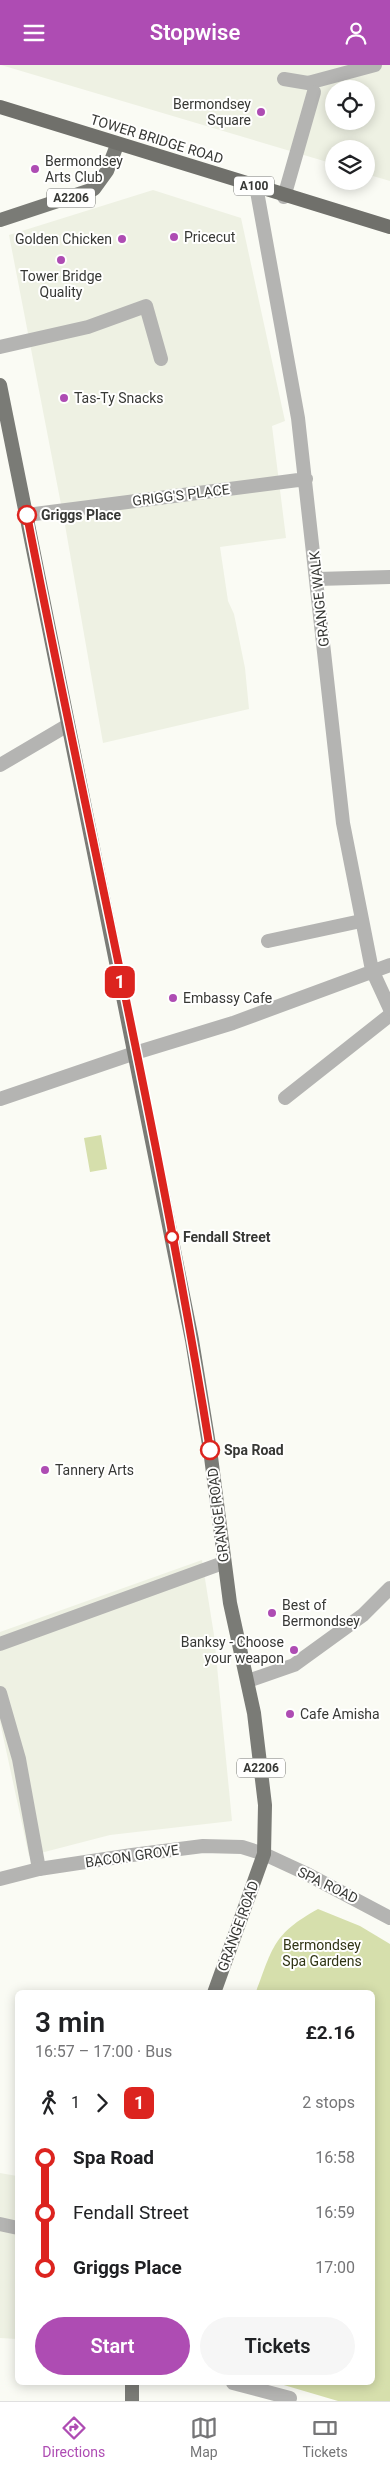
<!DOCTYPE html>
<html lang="en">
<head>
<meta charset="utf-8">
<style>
	body { margin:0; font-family:Roboto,sans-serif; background:#f6f6f6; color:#202124; height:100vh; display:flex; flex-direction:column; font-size:19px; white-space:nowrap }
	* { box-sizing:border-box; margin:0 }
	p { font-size:16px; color:#757577 }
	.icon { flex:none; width:28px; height:28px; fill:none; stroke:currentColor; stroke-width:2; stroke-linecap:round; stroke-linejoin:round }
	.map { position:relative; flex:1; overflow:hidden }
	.details { position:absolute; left:15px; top:1925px; width:360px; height:395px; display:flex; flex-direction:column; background:#fff; border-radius:8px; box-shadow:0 2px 12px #0003 }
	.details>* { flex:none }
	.badge { padding:0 10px; border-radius:8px; font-size:18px; line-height:32px }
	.buttons { position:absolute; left:325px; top:15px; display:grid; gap:10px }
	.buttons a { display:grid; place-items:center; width:50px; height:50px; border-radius:50%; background:#fff; box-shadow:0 2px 12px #0003; font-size:25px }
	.map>.badge { position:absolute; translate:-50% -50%; box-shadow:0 0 0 2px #fff }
	.legs { display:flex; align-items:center; gap:8px; height:55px; padding:0 20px; font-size:16px }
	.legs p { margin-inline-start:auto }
	.overview { display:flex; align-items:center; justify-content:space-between; height:85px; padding:0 20px }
	h1 { font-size:28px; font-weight:600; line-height:38px }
	.cta { display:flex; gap:10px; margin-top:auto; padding:10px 20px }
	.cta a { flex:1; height:58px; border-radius:30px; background:#ae4cb3; color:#fff; font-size:20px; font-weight:600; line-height:58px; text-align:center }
	.cta a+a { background:#f6f6f6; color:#202124 }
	ul { padding:0 20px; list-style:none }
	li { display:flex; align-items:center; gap:18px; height:55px; font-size:19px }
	li i { display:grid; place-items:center; width:8px; height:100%; margin:0 6px; background:currentColor }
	li i::after { content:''; width:12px; height:12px; margin:-6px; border:4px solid; border-radius:50%; background:#fff }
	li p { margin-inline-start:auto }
	li:first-child i { background:linear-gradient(#0000 50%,currentColor 0) }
	li:last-child i { background:linear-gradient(currentColor 50%,#0000 0) }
	header { display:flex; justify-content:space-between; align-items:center; height:65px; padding:0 20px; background:#ae4cb3; color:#fff; font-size:22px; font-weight:600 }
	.tab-bar { display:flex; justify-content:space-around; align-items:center; height:70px; border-top:1px solid #e0e0e0; background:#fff; font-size:14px; color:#757577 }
	.tab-bar a { display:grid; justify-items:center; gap:2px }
	.tab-bar .active { color:#ae4cb3 }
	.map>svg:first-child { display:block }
	.built { fill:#eef1e3; fill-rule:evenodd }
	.green { fill:#d6dfac }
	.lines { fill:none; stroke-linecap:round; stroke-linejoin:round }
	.service { stroke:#b4b4b2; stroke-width:14 }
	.pedestrian { stroke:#b4b4b2; stroke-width:14 }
	.minor { stroke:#b4b4b2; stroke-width:14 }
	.primary { stroke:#7a7b76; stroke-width:14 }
	.trunk { stroke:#70706b; stroke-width:14 }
	.line-1-casing { stroke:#fff; stroke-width:11 }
	.line-1 { stroke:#dc241f; stroke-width:8 }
	.poi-dot { fill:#ae4cb3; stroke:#fffffe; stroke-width:2 }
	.stop-1-dot { fill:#fff; stroke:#dc241f; stroke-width:2.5 }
	.labels { text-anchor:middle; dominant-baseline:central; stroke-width:4; stroke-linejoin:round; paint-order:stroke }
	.shield { fill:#fffffe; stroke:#737471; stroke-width:1 }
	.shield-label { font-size:12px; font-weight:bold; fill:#373835 }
	.poi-label { font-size:14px; fill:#373835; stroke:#fffffe; text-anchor:start }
	.street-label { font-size:14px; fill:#373835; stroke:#fffffe }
	.stop-label { font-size:14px; font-weight:bold; fill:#373835; stroke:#fffffe; text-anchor:start }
	.park-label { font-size:14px; fill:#303414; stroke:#fffffe }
</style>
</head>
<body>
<header><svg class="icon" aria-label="menu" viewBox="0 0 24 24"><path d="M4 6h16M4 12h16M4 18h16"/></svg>Stopwise<svg class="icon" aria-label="person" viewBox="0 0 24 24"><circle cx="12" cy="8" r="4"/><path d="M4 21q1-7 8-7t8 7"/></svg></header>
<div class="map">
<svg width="390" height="2336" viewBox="0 0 390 2336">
	<rect width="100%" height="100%" fill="#fafbf4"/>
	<path class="built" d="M1 0H390V116L366 109V84H334V99ZM334 24H366V56H334Z
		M153 125 241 153 285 356 272 361 286 473 220 482 228 536 234 549 245 603 249 644 103 678 65 460 9 170Z
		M202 1495 214 1570 232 1756 110 1770 29 1791 0 1657V1567Z
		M0 2108 17 2111V2274L0 2273Z"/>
	<path class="green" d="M101 1070 107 1104 90 1107 84 1073Z
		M318 1844 360 1861 390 1879V2336H338L277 2318H372V1928L256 1927C273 1882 273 1869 318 1844Z"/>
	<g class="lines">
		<path class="service" d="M284 14 308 18 375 0
			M0 282 88 262 146 241 161 294
			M317 514 390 512
			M285 1033 390 950
			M0 1579 223 1498
			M0 1628 19 1694 39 1804
			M0 2159 18 2163
			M233 2318 290 2333"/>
		<path class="pedestrian" d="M284 132 314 27"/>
		<path class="minor" d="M256 121 298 353 343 758 372 905 390 944
			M27 450 306 414
			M0 700 68 660
			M268 876 361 856
			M0 1034 135 988 233 958 390 900
			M248 1616 294 1600 363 1550 390 1523
			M0 1814 39 1804 132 1790 203 1781 242 1782 264 1789 305 1808 390 1853"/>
		<path class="primary" d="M0 155 94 124 107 106 117 80
			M0 320 192 1275 211 1392 230 1538 254 1648 265 1740 264 1789 214 1928
			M132 2336V2318"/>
		<path class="trunk" d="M0 42 390 162"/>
	</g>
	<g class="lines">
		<g class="line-1-casing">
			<path id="line-1" d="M27 450C87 761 160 1071 210 1385"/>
		</g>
		<use href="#line-1" class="line-1"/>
	</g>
	<g class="poi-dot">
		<circle cx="261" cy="47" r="5"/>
		<circle cx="35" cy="104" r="5"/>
		<circle cx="174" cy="172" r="5"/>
		<circle cx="122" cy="174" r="5"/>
		<circle cx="61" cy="195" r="5"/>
		<circle cx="64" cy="333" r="5"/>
		<circle cx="173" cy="933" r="5"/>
		<circle cx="45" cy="1405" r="5"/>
		<circle cx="272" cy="1548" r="5"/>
		<circle cx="294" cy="1585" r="5"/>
		<circle cx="290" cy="1649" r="5"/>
	</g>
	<g class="stop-1-dot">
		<circle cx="27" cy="450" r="9"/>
		<circle cx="172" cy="1172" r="6"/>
		<circle cx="210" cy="1385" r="9"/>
	</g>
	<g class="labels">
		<g class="shield">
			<rect x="234" y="111.5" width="40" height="19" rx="4"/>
			<rect x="47" y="123.5" width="48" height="19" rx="4"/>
			<rect x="237" y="1693.5" width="48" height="19" rx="4"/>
		</g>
		<g class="shield-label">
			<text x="254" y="121">A100</text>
			<text x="71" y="133">A2206</text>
			<text x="261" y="1703">A2206</text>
		</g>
		<g class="poi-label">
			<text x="251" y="39" text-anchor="end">Bermondsey<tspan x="251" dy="16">Square</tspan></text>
			<text x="45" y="96">Bermondsey<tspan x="45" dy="16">Arts Club</tspan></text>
			<text x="184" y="172">Pricecut</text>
			<text x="112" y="174" text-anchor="end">Golden Chicken</text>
			<text x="61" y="211" text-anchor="middle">Tower Bridge<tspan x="61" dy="16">Quality</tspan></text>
			<text x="74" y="333">Tas-Ty Snacks</text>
			<text x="183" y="933">Embassy Cafe</text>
			<text x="55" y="1405">Tannery Arts</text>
			<text x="282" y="1540">Best of<tspan x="282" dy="16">Bermondsey</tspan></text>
			<text x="284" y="1577" text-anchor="end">Banksy - Choose<tspan x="284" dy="16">your weapon</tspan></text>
			<text x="300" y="1649">Cafe Amisha</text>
		</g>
		<g class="street-label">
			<text transform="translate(157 74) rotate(17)">TOWER BRIDGE ROAD</text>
			<text transform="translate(181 430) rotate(-7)">GRIGG'S PLACE</text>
			<text transform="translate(319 534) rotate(-96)">GRANGE WALK</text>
			<text transform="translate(218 1450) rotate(-97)">GRANGE ROAD</text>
			<text transform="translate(132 1791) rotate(-8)">BACON GROVE</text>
			<text transform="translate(328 1820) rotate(26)">SPA ROAD</text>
			<text transform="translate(238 1861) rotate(-70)">GRANGE ROAD</text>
		</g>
		<g class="stop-label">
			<text x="41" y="450">Griggs Place</text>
			<text x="183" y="1172">Fendall Street</text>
			<text x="224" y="1385">Spa Road</text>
		</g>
		<g class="park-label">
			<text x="322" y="1880">Bermondsey<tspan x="322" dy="16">Spa Gardens</tspan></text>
		</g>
	</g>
</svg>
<div class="buttons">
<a><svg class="icon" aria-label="locate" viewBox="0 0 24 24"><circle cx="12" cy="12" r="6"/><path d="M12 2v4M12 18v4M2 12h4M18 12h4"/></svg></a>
<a><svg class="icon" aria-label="layers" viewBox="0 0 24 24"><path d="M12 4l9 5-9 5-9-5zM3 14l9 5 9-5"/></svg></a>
</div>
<b class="badge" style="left:120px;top:917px;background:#dc241f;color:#fff">1</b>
<section class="details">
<div class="overview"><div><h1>3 min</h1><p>16:57 – 17:00 · Bus</p></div><b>£2.16</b></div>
<div class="legs"><svg class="icon" aria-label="walk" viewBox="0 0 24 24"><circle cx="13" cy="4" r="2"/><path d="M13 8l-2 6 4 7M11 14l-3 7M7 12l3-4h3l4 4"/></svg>1<svg class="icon" aria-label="forward" viewBox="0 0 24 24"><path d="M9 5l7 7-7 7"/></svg><b class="badge" style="background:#dc241f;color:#fff">1</b><p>2 stops</p></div>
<ul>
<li><i style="color:#dc241f"></i><b>Spa Road</b><p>16:58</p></li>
<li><i style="color:#dc241f"></i><span>Fendall Street</span><p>16:59</p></li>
<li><i style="color:#dc241f"></i><b>Griggs Place</b><p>17:00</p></li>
</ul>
<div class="cta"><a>Start</a><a>Tickets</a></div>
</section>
</div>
<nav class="tab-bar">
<a class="active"><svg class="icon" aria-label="directions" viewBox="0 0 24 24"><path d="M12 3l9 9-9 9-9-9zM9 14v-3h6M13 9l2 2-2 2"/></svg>Directions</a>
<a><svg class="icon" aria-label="map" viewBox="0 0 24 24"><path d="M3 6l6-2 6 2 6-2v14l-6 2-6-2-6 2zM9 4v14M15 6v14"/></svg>Map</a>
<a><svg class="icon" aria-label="tickets" viewBox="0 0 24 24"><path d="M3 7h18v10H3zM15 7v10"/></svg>Tickets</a>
</nav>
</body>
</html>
